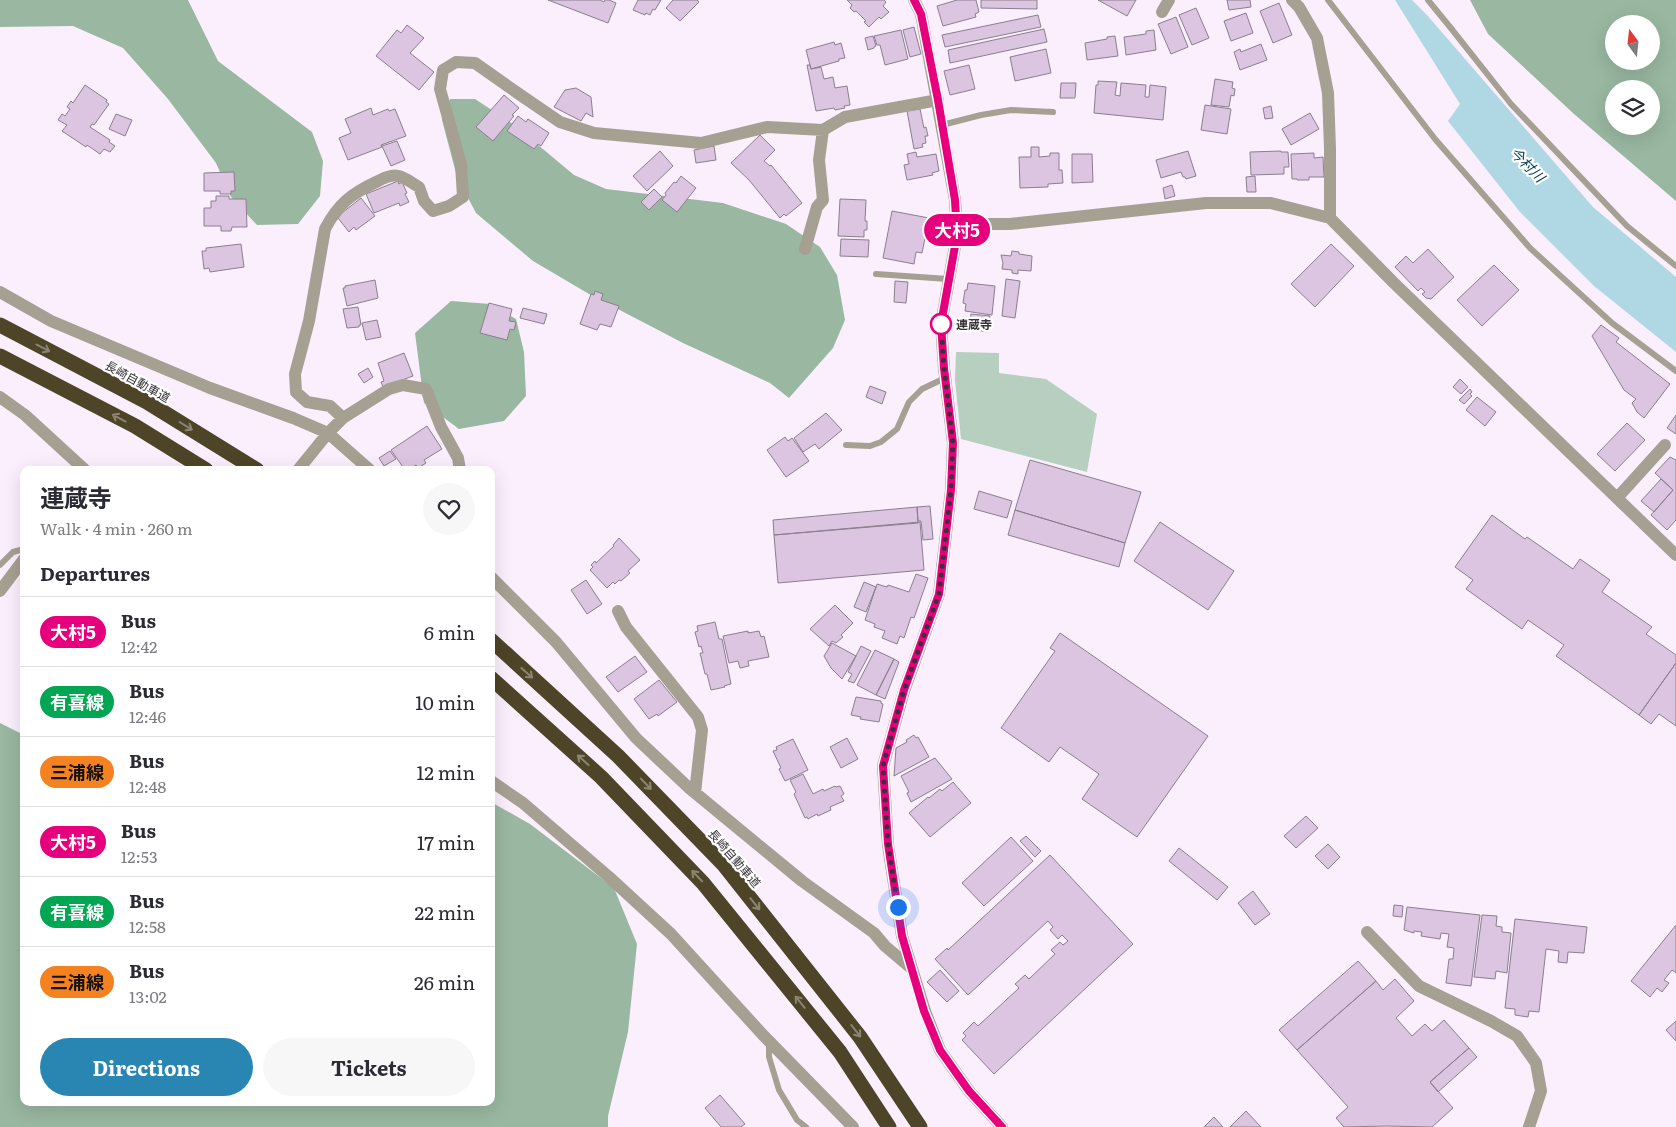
<!DOCTYPE html>
<html lang="en">
<head>
<meta charset="utf-8">
<style>
	body { margin:0; font-family:Literata,"Noto Sans JP",serif; background:#f7f7f7; color:#2b2b33; height:100vh; display:flex; flex-direction:column; font-size:19px; white-space:nowrap }
	* { box-sizing:border-box; margin:0 }
	p { font-size:16px; color:#7c7c81 }
	.icon { flex:none; width:28px; height:28px; fill:none; stroke:currentColor; stroke-width:2; stroke-linecap:round; stroke-linejoin:round }
	.map { position:relative; flex:1; overflow:hidden }
	.side { position:absolute; left:20px; top:466px; width:475px; height:640px; display:flex; flex-direction:column; background:#fff; border-radius:10px; box-shadow:0 5px 20px #0002 }
	.side>* { flex:none }
	.badge { padding:0 10px; border-radius:16px; font-size:18px; line-height:32px }
	.needle { width:32px; rotate:345deg }
	.fabs { position:absolute; left:1605px; top:15px; display:grid; gap:10px }
	.fabs a { display:grid; place-items:center; width:55px; height:55px; border-radius:50%; background:#fff; box-shadow:0 5px 20px #0002; font-size:25px }
	.you { position:absolute; width:25px; height:25px; margin:-12px; border:4px solid #fff; border-radius:50%; background:#1a73e8; box-shadow:0 0 0 8px #1a73e833 }
	.map>.badge { position:absolute; translate:-50% -50%; box-shadow:0 0 0 2px #fff }
	h2 { padding:0 20px; font-size:19px; line-height:45px }
	.round { display:grid; place-items:center; flex:none; width:52px; height:52px; border-radius:26px; background:#f7f7f7 }
	.summary { display:flex; align-items:center; justify-content:space-between; height:85px; padding:0 20px }
	h1 { font-size:24px; font-weight:700; line-height:38px }
	.primary-button { display:flex; gap:10px; margin-top:auto; padding:10px 20px }
	.primary-button a { flex:1; height:58px; border-radius:30px; background:#2985b2; color:#fff; font-size:20px; font-weight:700; line-height:58px; text-align:center }
	.primary-button a+a { background:#f7f7f7; color:#2b2b33 }
	ul { padding:0; list-style:none }
	li { display:flex; align-items:center; gap:15px; height:70px; padding:0 20px; border-top:1px solid #e1e1e2 }
	li div { flex:1 }
	li b { display:block; font-size:19px }
	li em { font-style:normal }
	li .badge { min-width:55px; font-weight:700; text-align:center }
	.map>svg:first-child { display:block }
	.green { fill:#b7cfbe }
	.forest { fill:#99b7a1; fill-rule:evenodd }
	.water { fill:#afd8e4 }
	.building { fill:#dbc5e1; stroke:#8b7e8f }
	.lines { fill:none; stroke-linecap:round; stroke-linejoin:round }
	.service { stroke:#a5a092; stroke-width:6 }
	.minor { stroke:#a5a092; stroke-width:12 }
	.tertiary { stroke:#a5a092; stroke-width:12 }
	.motorway { stroke:#4e4427; stroke-width:15 }
	.oneway { stroke:#8c8573 }
	.line-casing { stroke:#fff; stroke-width:11 }
	.line { stroke:#e6007e; stroke-width:8 }
	.walk { stroke:#373138; stroke-width:5; stroke-dasharray:0 9 }
	.stop-dot { fill:#fff; stroke:#e6007e; stroke-width:2.5 }
	.labels { text-anchor:middle; dominant-baseline:central; stroke-width:4.5; stroke-linejoin:round; paint-order:stroke }
	.stop-label { font-size:12px; font-weight:bold; fill:#373138; stroke:#fff; text-anchor:start }
	.street-label { font-size:12px; fill:#373138; stroke:#fff }
	.water-label { font-size:14px; font-style:italic; fill:#04424f; stroke:#fff }
</style>
</head>
<body>
<div class="map">
<svg width="1676" height="1127" viewBox="0 0 1676 1127">
	<rect width="100%" height="100%" fill="#fbeffe"/>
	<path class="green" d="M956 352 999 353V373L1046 379 1097 414 1087 472 961 439 955 380Z"/>
	<path class="forest" d="M0 0H188L218 61 312 132 323 161 320 196 298 224 257 225 231 197 216 163 168 99 123 48 73 26 0 27Z
		M1470 0H1676V201L1574 114 1488 34ZM1614 24H1651V61H1614ZM1614 89H1651V126H1614Z
		M450 99H475L513 124 574 175 606 189 723 203 786 224 820 247 837 275 845 320 833 348 789 398 770 383 683 343 589 294 533 261 476 213 457 177 442 120Z
		M451 301 490 304 516 319 524 352 526 396 504 421 459 429 424 403 415 333Z
		M0 723 24 735V1102H491V802L530 824 614 888 637 944 628 1032 608 1116V1127H0Z"/>
	<path class="water" d="M1395 0H1412L1427 15 1593 207 1676 277V352L1594 286 1520 212 1448 121 1460 104Z"/>
	<path class="building" d="M548 0H600L604 2 605 0H609L616 3 608 23Z
		M638 0H661L655 10 653 9 650 15 646 13 645 15 633 10Z
		M673 0H697L699 2 680 21 666 8Z
		M847 0H884L886 2 883 6 889 12 881 19 879 17 869 27 864 22 866 21 856 11 854 12 850 8 852 5Z
		M957 0H976L979 12 975 14 976 17 943 26 937 6Z
		M981 0H1037V9L981 8Z
		M1098 0H1136L1127 16Z
		M1227 0H1250L1251 7 1229 10Z
		M1279 3 1292 35 1273 43 1260 11Z
		M1196 8 1209 38 1192 45 1179 15Z
		M1246 13 1253 33 1231 41 1224 21Z
		M1038 15 1041 27 945 47 942 35Z
		M1176 17 1188 47 1171 54 1158 24Z
		M407 25 424 38 410 53 434 72 419 90 376 56 397 30 401 33Z
		M914 27 921 54 910 57 903 30Z
		M1044 29 1047 42 950 63 948 50Z
		M901 30 908 59 885 65 880 45H877L874 36Z
		M1154 30 1156 50 1126 55 1124 37 1146 34V31Z
		M873 36 876 46 874 47V48L868 50 865 38Z
		M1115 36 1118 56 1087 60 1085 43 1107 39V37Z
		M834 42 835 45 841 43 845 58 839 59V61L811 69 806 50Z
		M1261 44 1267 60 1240 70 1234 52 1240 49 1241 52Z
		M1046 49 1051 73 1015 81 1010 57Z
		M807 65H810L811 69 821 67 824 79 833 77 835 88 847 86 850 105 844 106 845 108 835 110 834 108 816 111Z
		M969 65 975 89 950 95 944 71Z
		M1215 79 1233 82 1232 88 1235 89 1234 96 1231 95 1229 107 1211 105Z
		M1098 81 1117 82 1115 95 1120 96 1121 83 1146 85 1145 97H1149L1150 85 1166 87 1163 120 1094 113 1096 85H1098Z
		M1061 83H1076L1075 98H1060Z
		M85 85 107 100 106 102 109 104 94 125 92 124 90 127 110 140 109 142 115 146 110 152 104 149 100 154 87 145 86 147 62 131 67 125 58 120 62 114 65 116 70 109 67 107 71 101 73 103Z
		M576 88 591 97 593 117 586 113 581 121 554 107 565 90Z
		M504 95 519 108 512 115 514 116 493 141 476 127Z
		M1205 105 1231 109 1227 134 1201 130Z
		M1271 106 1273 118 1265 119 1263 108Z
		M371 108 373 115 388 109 389 111 395 109 406 136 381 145 382 147 348 160 339 138 351 133 345 119Z
		M920 109 924 128 926 127 928 136H925L926 143 922 144 923 147 914 149 907 111Z
		M1310 113 1319 129 1291 145 1282 129Z
		M116 114 132 120 125 136 109 129Z
		M518 116 526 122 528 119 549 133 541 146 538 144 534 149 507 131Z
		M760 135 775 150 764 161 770 166 771 165 802 203 786 216 784 214 780 218 749 180 731 163Z
		M397 141 405 160 391 166 382 146Z
		M714 146 716 160 696 163 694 150Z
		M1031 147H1039V157L1050 156V153H1059V170H1062L1063 183 1048 184V187L1020 188 1019 157H1031Z
		M660 151 673 166 647 191 633 176Z
		M1188 151 1196 176 1186 179 1185 177H1183L1181 172 1161 178 1156 160Z
		M1281 151V152H1288L1289 167H1284V174L1251 175 1250 152Z
		M916 152 917 157 936 154 939 171 932 173 933 175 907 180 904 165 909 164 907 154Z
		M1314 153V158L1323 157 1324 177H1309V180H1297V179H1292L1291 154Z
		M1072 154H1092L1093 182 1072 183Z
		M234 172 235 191H231V194H220V191H204V173Z
		M681 176 696 188 677 212 662 200 666 195 665 193 674 182 676 183Z
		M1255 176 1256 192H1247L1246 177Z
		M398 181 399 184 402 182 407 193 405 194 409 202 400 206 399 203 374 213 366 194Z
		M1172 185 1175 196 1165 199 1163 188Z
		M654 189 662 197 649 210 641 202Z
		M216 196H229V199H246L247 227H232L231 231H221V226H204V208H211V201H216Z
		M361 198 375 216 356 230 354 227 349 232 338 218 343 212Z
		M840 199 866 200 865 221H867V230H864V237L838 236Z
		M892 211 929 218 922 253 916 252 914 264 883 258Z
		M841 239 869 240 868 257 840 256Z
		M241 244 244 267 210 272 209 268 204 269 202 251H206V248Z
		M1331 244 1354 266 1315 307 1291 284Z
		M1428 249 1454 277 1431 299 1426 298 1422 294 1425 292 1421 288 1418 291 1395 267 1406 256 1413 263Z
		M1012 251 1019 252V254L1032 256 1031 271 1018 270V274L1012 273V270L1002 269 1003 263 1001 255 1011 256Z
		M1494 265 1519 290 1482 326 1457 300Z
		M1006 279 1020 281 1015 318 1002 316Z
		M375 280 378 298 347 306 343 288H345V286Z
		M895 281 908 282 906 303 894 302Z
		M968 283 995 286 992 315 965 311 966 304 963 303 965 290H967Z
		M595 291 603 294 601 300 619 306 611 327 600 324 597 330 580 324 591 294 594 295Z
		M489 303 512 309 509 321 516 322 514 330 510 329 507 340 480 333Z
		M358 307 361 325H359V327L347 328 343 309Z
		M523 308 547 314 544 324 520 318Z
		M971 314 990 316 988 332 969 329Z
		M377 320 381 337 366 340 362 323Z
		M1601 325 1619 338 1616 342 1670 384 1644 418 1637 412 1632 403 1636 399 1624 390 1592 336Z
		M404 353 413 376 383 387 381 382 384 381 378 363Z
		M368 368 373 377 364 383 358 374Z
		M1460 379 1468 387 1461 394 1453 387Z
		M870 386 886 392 882 404 866 397Z
		M1470 389 1472 392 1470 394 1472 396 1464 404 1459 400Z
		M1477 397 1496 412 1485 426 1466 410Z
		M826 413 842 430 819 449 815 444 803 452 794 438Z
		M1676 415V434L1667 428Z
		M1627 423 1645 440 1615 471 1597 454Z
		M427 426 442 449 424 460 426 463 418 468 416 465 409 470H405L391 450Z
		M785 437 788 441 792 438 809 461 786 477 767 450Z
		M390 451 396 459 384 466 379 458Z
		M1670 457 1676 460V520L1667 530 1651 515 1673 490 1655 473Z
		M1030 460 1141 492 1125 543 1015 510Z
		M1661 479 1673 490 1654 512 1641 501Z
		M979 491 1012 501 1007 518 974 509Z
		M930 506 933 539 923 540 921 521H918L917 507Z
		M917 507 918 523 774 535 773 520Z
		M1015 510 1125 543 1119 567 1008 535Z
		M1492 515 1525 539 1527 537 1573 569 1580 559 1610 580 1602 592 1652 627 1646 634 1676 655V663L1639 715 1556 656 1564 645 1528 620 1522 629 1466 589 1473 580 1455 567Z
		M920 522 924 570 778 583 774 535Z
		M1160 522 1234 571 1208 610 1134 561Z
		M619 538 640 560 628 571 630 573 621 581 619 580 615 584 613 582 607 588 590 570 593 567 591 565 595 561 596 563 614 546 613 545Z
		M916 574 928 578 914 618 911 617 904 638 900 636 897 644 882 638 885 631 874 627 875 624 865 620 877 584 887 587 888 585 909 592Z
		M586 580 602 604 587 614 571 590Z
		M864 582 876 587 866 612 854 607Z
		M835 605 853 623 841 635 843 637 836 643 832 641 829 646 810 629Z
		M715 622 719 639H722L731 684 724 686 725 687 711 690 707 674H705L700 653H703L701 646 699 647 695 632 698 631 697 626Z
		M748 631V633L759 631 761 637 764 636 769 657 748 661 749 666 740 668 738 661 729 663 723 636Z
		M1060 633 1208 736 1137 837 1082 799 1099 774 1060 747 1049 762 1001 728 1055 651 1050 648Z
		M832 643 856 656 842 679 831 668 824 656Z
		M861 646 871 651 854 683 848 681 852 674 848 672Z
		M875 650 894 659 876 695 857 685Z
		M635 656 647 672 618 692 606 677Z
		M894 659 899 662 885 699 876 695Z
		M1676 663V726L1659 714 1651 724 1639 715Z
		M659 680 677 702 658 716 657 714 649 719 634 699Z
		M856 697 881 701V703L883 704 879 722 860 719 861 717 851 715Z
		M914 735 916 738 918 737 929 757 894 776 896 748 907 742 906 740Z
		M847 738 858 759 841 768 830 747Z
		M793 739 808 770 785 781 779 769 781 768 773 751 777 750 776 747Z
		M935 758 952 779 911 802 907 793 909 792 901 776Z
		M803 774 813 794 823 789 824 791 835 786 836 787 840 786 844 794 841 796 844 801 830 807 831 810 818 816 817 814 808 819 807 817 805 818 794 794 796 792 790 780Z
		M953 782 971 803 930 837 909 813 928 797 929 798 940 789 942 791Z
		M1306 816 1318 828 1296 848 1284 836Z
		M1026 836 1041 851 1035 857 1020 841Z
		M1011 837 1033 861 984 906 962 883Z
		M1328 844 1340 857 1328 869 1315 856Z
		M1179 848 1228 887 1217 900 1169 861Z
		M1050 855 1133 944 994 1074 962 1040 966 1036 963 1033 974 1022 978 1026 1019 988 1015 984 1025 975 1029 979 1055 954 1051 950 1060 942 1063 945 1068 941 1062 935 1058 939 1050 930 1053 927 1048 921 968 995 935 959 947 948 948 950Z
		M1253 891 1270 914 1255 925 1238 903Z
		M1394 905 1403 906 1402 917 1393 916Z
		M1407 907 1480 915 1471 986 1446 983 1449 959H1453L1454 948 1447 947 1449 934 1441 933 1440 939 1421 936 1422 932 1414 931V933L1404 930Z
		M1482 915 1497 916 1496 926 1502 927V932L1511 933 1507 973 1496 971 1495 979 1474 977Z
		M1515 919 1587 927 1584 953 1568 952 1567 963 1558 962 1559 951 1546 949 1539 1012 1529 1011 1528 1017 1515 1015V1009L1505 1008Z
		M1676 925V973L1672 970 1664 980 1669 983 1662 992 1657 988 1650 997 1631 981Z
		M1358 961 1376 981 1297 1050 1279 1030Z
		M940 970 959 991 947 1002 927 982Z
		M1395 979 1414 1001 1396 1018 1412 1036 1425 1024 1432 1031 1444 1020 1469 1048 1430 1082 1453 1108 1432 1127 1386 1126 1344 1127 1336 1118 1348 1107 1297 1050 1376 981 1383 990Z
		M1676 1021V1041L1666 1030Z
		M1469 1048 1477 1057 1438 1092 1430 1082Z
		M720 1095 745 1124 741 1127H721L705 1108Z
		M1246 1111 1261 1127H1230Z
		M1214 1117 1223 1127H1204Z"/>
	<g class="lines">
		<path class="service" d="M1328 0 1435 139 1530 248 1612 323 1676 371
			M1428 0 1450 27 1511 104 1627 226 1676 266
			M942 125 981 115 1011 110 1053 112
			M876 274 948 279
			M846 445 870 446 881 442 897 429 909 402 922 389 945 378
			M0 565 13 552 24 549
			M769 1042V1057L779 1090 797 1120 806 1127"/>
		<path class="minor" d="M1292 0 1299 7 1317 38 1328 93 1330 149V218
			M1162 12 1169 0
			M957 224H1010L1206 203H1271L1330 218 1394 283 1676 555
			M805 249 817 207 823 200 819 160 823 130
			M0 292 51 321 210 388 293 418 328 433 370 470
			M0 397 25 415 85 470
			M343 418 389 389 403 385 426 389 441 427 458 458 460 470
			M298 470 328 433 343 418 330 406 307 402 296 392 295 374 309 321 325 229C338 204 351 194 376 182 382 179 391 174 398 176 405 177 413 184 419 187L424 201 433 211 449 206 463 197 461 164 440 89 443 70 456 62 475 63 519 94 560 122 594 133 701 143 767 127 823 130 845 117 938 100
			M1617 498 1665 445
			M491 577 556 642 636 738 688 787 802 881 874 933 885 946 911 968
			M0 591 24 559
			M618 611 626 627 698 717 702 730 695 793
			M491 781 523 803 609 877 671 934 763 1035 853 1127
			M1367 932 1419 986 1491 1021 1517 1036 1536 1063 1541 1091 1529 1127"/>
		<path class="tertiary" d="M914 0 921 14 955 200 957 235 941 324 944 368 953 443 951 490 939 594 904 691 883 766 888 845 902 936 925 1011 940 1050 969 1091 1002 1127"/>
		<path class="motorway" d="M0 325 147 402 257 470
			M0 356 135 426 206 470
			M491 640 618 756 724 865 860 1037 920 1127
			M491 678 601 777 703 883 840 1052 889 1127"/>
	</g>
	<defs><path id="oneway-shaft" d="M-6 0H5M1.5-3L5.5 0L1.5 3" fill="none" stroke-width="1.6" stroke-linecap="round" stroke-linejoin="round" transform="scale(1.25)"/></defs>
	<g class="oneway">
		<use href="#oneway-shaft" transform="translate(43 348) rotate(28)"/>
		<use href="#oneway-shaft" transform="translate(119 418) rotate(-152)"/>
		<use href="#oneway-shaft" transform="translate(186 426) rotate(32)"/>
		<use href="#oneway-shaft" transform="translate(527 673) rotate(42)"/>
		<use href="#oneway-shaft" transform="translate(583 760) rotate(-138)"/>
		<use href="#oneway-shaft" transform="translate(646 784) rotate(46)"/>
		<use href="#oneway-shaft" transform="translate(697 876) rotate(-134)"/>
		<use href="#oneway-shaft" transform="translate(755 904) rotate(51)"/>
		<use href="#oneway-shaft" transform="translate(800 1002) rotate(-129)"/>
		<use href="#oneway-shaft" transform="translate(856 1031) rotate(52)"/>
	</g>
	<g class="lines">
		<g class="line-casing">
			<path id="line" d="M914 0 921 14 938 100 955 200 957 235 941 324 944 368 953 443 951 490 939 594 904 690 883 766 888 844 902 936 924 1011 940 1050 969 1091 1002 1127"/>
		</g>
		<use href="#line" class="line"/>
		<path class="walk" d="M898 907 888 844 883 766 904 690 939 594 951 490 953 443 944 368 941 324"/>
	</g>
	<circle class="stop-dot" cx="941" cy="324" r="10"/>
	<g class="labels">
		<g class="stop-label">
			<text x="956" y="324">連蔵寺</text>
		</g>
		<g class="street-label">
			<text transform="translate(138 381) rotate(29)">長崎自動車道</text>
			<text transform="translate(735 858) rotate(49)">長崎自動車道</text>
		</g>
		<g class="water-label">
			<text transform="translate(1528 164) rotate(45)">今村川</text>
		</g>
	</g>
</svg>
<div class="fabs">
<a><svg class="needle" viewBox="-14 -14 28 28"><path d="M0-13l5 13h-10z" fill="#e53935"/><path d="M0 13l5-13h-10z" fill="#7c7c81"/></svg></a>
<a><svg class="icon" aria-label="layers" viewBox="0 0 24 24"><path d="M12 4l9 5-9 5-9-5zM3 14l9 5 9-5"/></svg></a>
</div>
<div class="you" style="left:898px;top:907px"></div>
<b class="badge" style="left:957px;top:230px;background:#e6007e;color:#fff">大村5</b>
<section class="side">
<div class="summary"><div><h1>連蔵寺</h1><p>Walk · 4 min · 260 m</p></div><a class="round"><svg class="icon" aria-label="heart" viewBox="0 0 24 24"><path d="M12 20l-8-8c-3-5 5-10 8-4 3-6 11-1 8 4z"/></svg></a></div>
<h2>Departures</h2>
<ul>
<li><span class="badge" style="background:#e6007e;color:#fff">大村5</span><div><b>Bus</b><p>12:42</p></div><em>6 min</em></li>
<li><span class="badge" style="background:#00a651;color:#fff">有喜線</span><div><b>Bus</b><p>12:46</p></div><em>10 min</em></li>
<li><span class="badge" style="background:#f58220;color:#111">三浦線</span><div><b>Bus</b><p>12:48</p></div><em>12 min</em></li>
<li><span class="badge" style="background:#e6007e;color:#fff">大村5</span><div><b>Bus</b><p>12:53</p></div><em>17 min</em></li>
<li><span class="badge" style="background:#00a651;color:#fff">有喜線</span><div><b>Bus</b><p>12:58</p></div><em>22 min</em></li>
<li><span class="badge" style="background:#f58220;color:#111">三浦線</span><div><b>Bus</b><p>13:02</p></div><em>26 min</em></li>
</ul>
<div class="primary-button"><a>Directions</a><a>Tickets</a></div>
</section>
</div>
</body>
</html>
